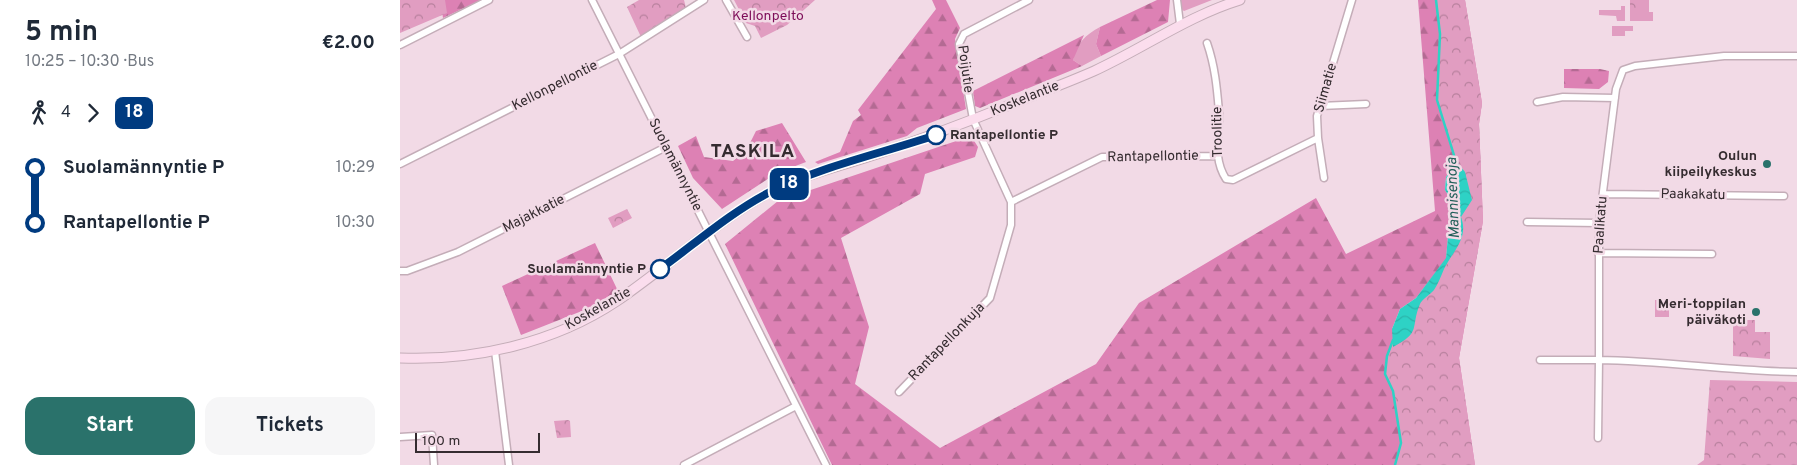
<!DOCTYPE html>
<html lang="en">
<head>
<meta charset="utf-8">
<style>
	body { margin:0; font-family:Overpass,sans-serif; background:#f6f6f7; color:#1f2937; height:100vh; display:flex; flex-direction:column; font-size:19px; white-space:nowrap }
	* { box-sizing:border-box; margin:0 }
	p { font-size:16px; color:#747a83 }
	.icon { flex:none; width:28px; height:28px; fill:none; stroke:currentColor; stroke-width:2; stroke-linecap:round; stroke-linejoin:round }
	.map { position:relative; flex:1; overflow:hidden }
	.drawer { display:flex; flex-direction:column; background:#fff; width:400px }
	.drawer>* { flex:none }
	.badge { padding:0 10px; border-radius:8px; font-size:18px; line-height:32px }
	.scale { position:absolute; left:15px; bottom:12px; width:125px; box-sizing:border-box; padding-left:5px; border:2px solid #352c30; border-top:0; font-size:14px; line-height:18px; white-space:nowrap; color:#352c30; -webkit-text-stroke:4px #f2dae6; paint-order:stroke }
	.map>.badge { position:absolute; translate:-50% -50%; box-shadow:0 0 0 2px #fff }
	.legs { display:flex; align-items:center; gap:8px; height:55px; padding:0 25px; font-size:16px }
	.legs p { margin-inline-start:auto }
	.overview { display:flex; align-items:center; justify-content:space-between; height:85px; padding:0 25px }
	h1 { font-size:28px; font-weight:700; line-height:38px }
	.cta { display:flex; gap:10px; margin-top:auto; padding:10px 25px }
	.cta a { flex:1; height:58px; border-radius:15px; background:#2a726b; color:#fff; font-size:20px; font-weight:700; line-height:58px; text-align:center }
	.cta a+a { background:#f6f6f7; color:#1f2937 }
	ul { padding:0 25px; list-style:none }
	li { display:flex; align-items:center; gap:18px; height:55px; font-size:19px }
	li i { display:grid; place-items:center; width:8px; height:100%; margin:0 6px; background:currentColor }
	li i::after { content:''; width:12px; height:12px; margin:-6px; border:4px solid; border-radius:50%; background:#fff }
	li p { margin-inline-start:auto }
	li:first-child i { background:linear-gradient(#0000 50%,currentColor 0) }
	li:last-child i { background:linear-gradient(currentColor 50%,#0000 0) }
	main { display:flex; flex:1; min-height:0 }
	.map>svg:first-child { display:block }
	.grass { fill:#e19dc1 }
	.forest { fill:url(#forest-firs); fill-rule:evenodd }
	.park { fill:url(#park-crowns) }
	.water { fill:url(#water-waves) }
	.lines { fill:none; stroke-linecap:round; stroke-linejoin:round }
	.stream { stroke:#2ed2c5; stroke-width:2.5 }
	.street-casing { stroke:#c4adb8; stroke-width:9 }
	.secondary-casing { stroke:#c4adb8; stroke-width:11 }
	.street { stroke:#fff; stroke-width:6 }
	.secondary { stroke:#fbdded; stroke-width:9 }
	.line-1-casing { stroke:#fff; stroke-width:11 }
	.line-1 { stroke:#003b80; stroke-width:8 }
	.stop-1-dot { fill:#fff; stroke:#003b80; stroke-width:2.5 }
	.poi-dot { fill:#2a726b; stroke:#f2dae6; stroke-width:2 }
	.labels { text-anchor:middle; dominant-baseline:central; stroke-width:5; stroke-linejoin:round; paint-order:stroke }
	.park-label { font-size:14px; fill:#7d0c58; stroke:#f2dae6 }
	.street-label { font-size:14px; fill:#352c30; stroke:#f2dae6 }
	.stop-label { font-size:14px; font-weight:bold; fill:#352c30; stroke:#f2dae6; text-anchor:start }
	.poi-label { font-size:14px; font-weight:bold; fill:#352c30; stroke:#f2dae6; text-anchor:end }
	.water-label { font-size:15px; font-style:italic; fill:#215f59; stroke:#f2dae6 }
	.district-label { font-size:19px; font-weight:bold; letter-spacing:1px; fill:#352c30; stroke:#f2dae6 }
</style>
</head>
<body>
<main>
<section class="drawer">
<div class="overview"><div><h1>5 min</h1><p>10:25 – 10:30 · Bus</p></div><b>€2.00</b></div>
<div class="legs"><svg class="icon" aria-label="walk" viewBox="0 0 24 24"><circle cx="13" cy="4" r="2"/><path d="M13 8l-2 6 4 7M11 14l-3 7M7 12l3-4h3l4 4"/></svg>4<svg class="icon" aria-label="forward" viewBox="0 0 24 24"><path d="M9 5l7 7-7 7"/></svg><b class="badge" style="background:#003b80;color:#fff">18</b></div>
<ul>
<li><i style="color:#003b80"></i><b>Suolamännyntie P</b><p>10:29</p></li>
<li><i style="color:#003b80"></i><b>Rantapellontie P</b><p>10:30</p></li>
</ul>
<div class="cta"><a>Start</a><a>Tickets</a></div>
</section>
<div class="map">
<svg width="1397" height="465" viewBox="0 0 1397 465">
	<defs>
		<pattern id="forest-firs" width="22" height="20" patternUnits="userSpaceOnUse" patternTransform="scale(1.25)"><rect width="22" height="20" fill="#dd81b4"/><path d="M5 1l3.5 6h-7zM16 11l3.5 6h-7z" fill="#b46a93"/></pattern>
		<pattern id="park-crowns" width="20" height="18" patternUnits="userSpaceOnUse" patternTransform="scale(1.25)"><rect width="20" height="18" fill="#e19dc1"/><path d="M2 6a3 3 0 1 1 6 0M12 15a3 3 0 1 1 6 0" fill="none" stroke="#b7809d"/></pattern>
		<pattern id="water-waves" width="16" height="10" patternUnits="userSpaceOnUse" patternTransform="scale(1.25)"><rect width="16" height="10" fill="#2ed2c5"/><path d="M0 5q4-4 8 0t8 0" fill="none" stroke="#2ab4aa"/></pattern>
	</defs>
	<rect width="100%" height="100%" fill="#f2dae6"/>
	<path class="grass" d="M780 0H812L784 11 781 9Z
		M1221 6H1225V21H1217L1216 16 1199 15V10H1221Z
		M1230 12H1253V21H1230Z
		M1212 26H1233V31H1225V36H1212Z
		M700 27 696 44 701 56 682 66 673 60C677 43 685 35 700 27Z"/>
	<path class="forest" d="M40 0H81L43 18Z
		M532 0H546L560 28 555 39 566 109 517 128 507 136 418 164 415 162 440 152 453 121 461 115 458 110 536 9Z
		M757 0H770L768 22 701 56 696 44 700 27Z
		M1018 0H1065L1082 103 1079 124 1083 221 1059 358 1075 465H432L325 244 378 201 571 136 578 147 575 157 525 174 520 194 441 238 469 327 455 384 540 448 696 364 739 303 916 198 946 254 1035 211ZM1057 162 1060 246 992 329 1000 309 1016 298 1046 259 1048 236 1055 219 1054 205 1045 190 1046 177Z
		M684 35 673 60 682 66 580 108 575 106 573 91Z
		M1164 69H1200L1209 71 1208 82 1199 89 1164 88Z
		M382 123 406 162 377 173 322 209 293 178 278 146 296 136 304 157 333 161 347 149 356 131Z
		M195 243 218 291 187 309 121 335 102 286Z"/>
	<path class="park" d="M0 0H45L47 13 0 33Z
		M239 0H284L286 8 241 37 227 7Z
		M334 0H415L387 25 361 38 355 26 346 23Z
		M1036 0H1065L1082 103 1079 124 1083 221 1059 358 1075 465H995L1001 443 993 391 985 374 987 356 1003 315 1032 284 1058 241 1057 162 1037 100 1040 34Z
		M1230 0H1249V12H1230Z
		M227 209 232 218 213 228 208 218Z
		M1255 300H1269V317H1255Z
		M1333 320H1355V332H1370V359L1333 356Z
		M1310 380 1397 382V465H1297L1304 460Z
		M168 420 170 421 171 437 157 438 154 421Z"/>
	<path class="water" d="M1057 162 1065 172 1072 200 1061 217C1069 238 1053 251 1044 269 1041 276 1038 284 1034 290 1030 295 1022 299 1020 304 1010 328 1022 332 993 347L992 329 1000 309 1016 298 1046 258 1048 236 1055 219 1054 205 1045 190 1046 177Z"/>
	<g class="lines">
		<path class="stream" d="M1036 0 1040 34 1037 100 1057 165
			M993 340 987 356 985 374 993 391 1001 443 995 465"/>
		<g class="street-casing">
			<path id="street" d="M192 0 426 465
				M326 0 347 37
				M777 0 780 24
				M807 43C815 66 817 88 819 112 820 136 812 157 826 179L833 180 918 138
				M0 45 89 0
				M1397 56H1324L1235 66 1223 70 1216 89 1199 223V360C1265 361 1331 371 1397 372
				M1137 102 1163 97 1215 98
				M920 106 966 104
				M0 164 219 54 304 0
				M924 178 918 138 917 116 952 0
				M1203 194 1384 196
				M611 202 702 157 816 156
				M1127 222 1199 223
				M1198 253 1312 254
				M0 271H7L58 252 264 148
				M95 351 109 465
				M1140 360H1199L1198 438
				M499 392 590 298 611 225V202L573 119 559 44 564 34 629 0
				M0 437 32 435 34 465
				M284 465 396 406"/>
		</g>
		<g class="secondary-casing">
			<path id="secondary" d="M0 358C75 361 154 343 217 301 268 266 314 223 368 193 401 175 441 166 477 154 525 138 570 121 617 102 642 92 669 82 694 71 744 48 788 16 840 0"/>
		</g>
		<use href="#street" class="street"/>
		<use href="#secondary" class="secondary"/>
	</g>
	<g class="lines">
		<g class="line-1-casing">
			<path id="line-1" d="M260 269C296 243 331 212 370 192 419 167 483 153 536 135"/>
		</g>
		<use href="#line-1" class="line-1"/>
	</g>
	<g class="stop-1-dot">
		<circle cx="536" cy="135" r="9"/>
		<circle cx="260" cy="269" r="9"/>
	</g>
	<g class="poi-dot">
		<circle cx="1367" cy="164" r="5"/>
		<circle cx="1356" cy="312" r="5"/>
	</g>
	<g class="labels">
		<g class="park-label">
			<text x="368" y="16">Kellonpelto</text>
		</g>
		<g class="street-label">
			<text transform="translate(565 69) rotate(82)">Poijutie</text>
			<text transform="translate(155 86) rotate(-27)">Kellonpellontie</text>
			<text transform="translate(926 88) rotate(-74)">Siimatie</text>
			<text transform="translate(625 99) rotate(-22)">Koskelantie</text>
			<text transform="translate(818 132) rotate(-91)">Troolitie</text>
			<text transform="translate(753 157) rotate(-1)">Rantapellontie</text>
			<text transform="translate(275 165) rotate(63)">Suolamännyntie</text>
			<text transform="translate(1293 195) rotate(1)">Paakakatu</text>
			<text transform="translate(134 214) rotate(-27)">Majakkatie</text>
			<text transform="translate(1201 225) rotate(-86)">Paalikatu</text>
			<text transform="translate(198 309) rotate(-29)">Koskelantie</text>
			<text transform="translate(547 342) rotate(-46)">Rantapellonkuja</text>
		</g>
		<g class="stop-label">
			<text x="550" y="135">Rantapellontie P</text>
			<text x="246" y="269" text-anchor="end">Suolamännyntie P</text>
		</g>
		<g class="poi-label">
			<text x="1357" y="156">Oulun<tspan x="1357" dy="16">kiipeilykeskus</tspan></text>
			<text x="1346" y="304">Meri-toppilan<tspan x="1346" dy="16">päiväkoti</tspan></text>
		</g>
		<g class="water-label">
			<text transform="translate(1054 198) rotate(-92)">Mannisenoja</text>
		</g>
		<g class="district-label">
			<text x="353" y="152">TASKILA</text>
		</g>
	</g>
</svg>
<div class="scale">100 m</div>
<b class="badge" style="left:389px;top:184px;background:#003b80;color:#fff">18</b>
</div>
</main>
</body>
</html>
